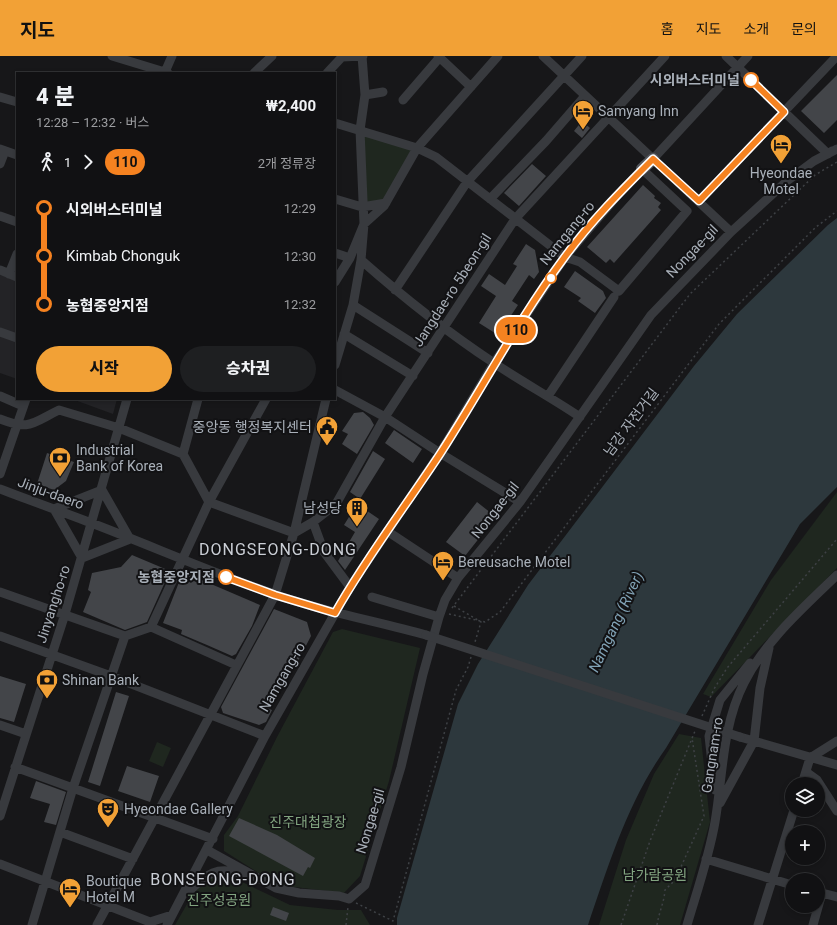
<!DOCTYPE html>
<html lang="ko">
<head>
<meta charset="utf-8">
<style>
	body { margin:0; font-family:Roboto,"Noto Sans KR",sans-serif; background:#1e1f21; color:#f1f3f6; height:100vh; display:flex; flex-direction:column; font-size:15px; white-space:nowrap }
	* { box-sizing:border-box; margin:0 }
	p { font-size:13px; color:#9c9da0 }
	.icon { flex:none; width:22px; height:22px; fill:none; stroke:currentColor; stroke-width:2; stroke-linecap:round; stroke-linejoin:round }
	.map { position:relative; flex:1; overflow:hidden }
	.side { position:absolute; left:16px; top:16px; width:320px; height:328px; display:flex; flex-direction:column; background:#111113; border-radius:0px; box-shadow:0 2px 6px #0003,0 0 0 1px #303133 }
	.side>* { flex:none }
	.badge { padding:0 8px; border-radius:13px; font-size:14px; line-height:26px }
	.buttons { position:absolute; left:785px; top:721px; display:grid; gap:8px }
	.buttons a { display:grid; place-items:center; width:40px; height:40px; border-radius:50%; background:#111113; box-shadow:0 2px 6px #0003,0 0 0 1px #303133; font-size:20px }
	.map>.badge { position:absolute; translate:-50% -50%; box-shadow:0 0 0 2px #fff }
	.legs { display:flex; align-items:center; gap:6px; height:44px; padding:0 20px; font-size:13px }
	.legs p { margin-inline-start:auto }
	.head { display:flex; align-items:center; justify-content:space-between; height:68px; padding:0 20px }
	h1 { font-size:22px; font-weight:800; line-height:30px }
	.cta { display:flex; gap:8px; margin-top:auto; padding:8px 20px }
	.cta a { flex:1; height:46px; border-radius:24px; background:#f2a136; color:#111; font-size:16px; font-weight:800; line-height:46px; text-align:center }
	.cta a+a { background:#1e1f21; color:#f1f3f6 }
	ul { padding:0 20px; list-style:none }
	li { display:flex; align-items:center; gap:14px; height:48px; font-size:15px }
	li i { display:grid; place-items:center; width:6px; height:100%; margin:0 5px; background:currentColor }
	li i::after { content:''; width:10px; height:10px; margin:-5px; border:3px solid; border-radius:50%; background:#111113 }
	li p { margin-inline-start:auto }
	li:first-child i { background:linear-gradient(#0000 50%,currentColor 0) }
	li:last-child i { background:linear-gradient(currentColor 50%,#0000 0) }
	header { display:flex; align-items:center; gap:24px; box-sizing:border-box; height:56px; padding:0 20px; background:#f2a136; color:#111 }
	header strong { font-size:19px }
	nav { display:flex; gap:22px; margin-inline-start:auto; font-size:14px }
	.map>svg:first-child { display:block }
	.built { fill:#232326 }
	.green { fill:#1f271f }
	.water { fill:#2d383d }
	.building { fill:#434549 }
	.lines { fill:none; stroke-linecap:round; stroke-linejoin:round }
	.path { stroke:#3e4145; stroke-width:1.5; stroke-dasharray:2 3; stroke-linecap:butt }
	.minor { stroke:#383a3e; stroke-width:9 }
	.major { stroke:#54575d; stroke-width:12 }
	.minor-bridge { stroke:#383a3e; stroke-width:9 }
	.line-1-casing { stroke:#fff; stroke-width:9 }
	.line-1 { stroke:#f58220; stroke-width:6 }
	.stop-1-dot { fill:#fff; stroke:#f58220; stroke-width:2 }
	.labels { text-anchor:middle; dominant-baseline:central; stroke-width:4; stroke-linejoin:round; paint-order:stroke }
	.stop-label { font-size:14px; font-weight:bold; fill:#a9b0b9; stroke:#121214; text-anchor:end }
	.poi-label { font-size:14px; fill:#a9b0b9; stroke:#121214; text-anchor:start }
	.street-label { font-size:14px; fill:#a9b0b9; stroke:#121214 }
	.park-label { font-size:14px; fill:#82a480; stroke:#121214 }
	.water-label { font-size:15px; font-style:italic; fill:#80a1b4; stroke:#121214 }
	.quarter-label { font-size:16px; letter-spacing:1px; fill:#caced5; stroke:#121214 }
</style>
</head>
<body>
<header>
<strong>지도</strong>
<nav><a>홈</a><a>지도</a><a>소개</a><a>문의</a></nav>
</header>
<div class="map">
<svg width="837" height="869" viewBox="0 0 837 869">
	<rect width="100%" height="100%" fill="#171719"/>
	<path class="built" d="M0 215 17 221V323L0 317Z
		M72 343H117L113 358Z"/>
	<path class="green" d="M360 74 417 92 386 147 362 151Z
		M837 436V512L711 641 703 638 771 524Z
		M342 573 420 592 389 725 360 820 344 837 278 829 224 795V779L238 760 277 681 333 576Z
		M679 678 701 682 710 766 680 869H599L626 784 654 718Z
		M157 686 171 692 163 711 149 705Z
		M219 818 240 825 290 849 338 854H361L370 869H175L198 829Z"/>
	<path class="water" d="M837 162V431L800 468 666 692C628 745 609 808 588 869H397V862L458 648 478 608 528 529 694 310 737 258 828 169Z"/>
	<path class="building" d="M837 19V64L824 77 801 55Z
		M582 65 590 72 582 82 574 75Z
		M532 108 546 120 519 150 504 137Z
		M643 129 655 140 654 142 661 147 658 151 661 154 614 207 610 203 606 207 587 191Z
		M526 188 535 194 539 216 534 223 529 219 512 245 518 249 498 279 479 267 496 240 481 230 489 218 505 229 517 210 513 208Z
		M575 215 603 235 606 242 595 257 578 245 581 242 564 231Z
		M363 356 370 362 374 369 357 398 342 388 348 378 342 375 354 357Z
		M394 374 422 393 413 407 385 387Z
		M373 395 385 403 360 443 350 436Z
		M47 397 74 406 66 425 54 434 37 428Z
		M477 446 496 461 465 500 446 486Z
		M357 448 379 463 345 514 338 505 355 476 344 469Z
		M132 499 170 515 147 566 125 574 83 556 91 536 88 534 92 517 121 511Z
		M183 516 260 549 252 570 236 598 232 600 207 589 181 578 182 574 163 567Z
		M274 553 307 566 311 580 298 605 284 626 282 624 269 653 272 654 266 666 259 669 223 657 221 651Z
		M0 620 26 628 14 666 0 662Z
		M116 636 129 640 100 730 88 726Z
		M127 710 159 720 150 746 118 735Z
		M36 725 66 736 56 769 44 766 50 748 30 742Z
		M239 762 277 779 315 802 310 812 308 811 303 820 229 780Z
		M273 851 289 857 286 865 270 859Z"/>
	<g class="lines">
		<path class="path" d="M454 550 481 566 475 586
			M452 552 690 238 815 119 837 106
			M449 558 485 566 500 556 719 268 816 171 837 155
			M702 660 714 633 727 612 837 483
			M356 847 393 865 456 634 468 611 471 601
			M346 869 348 851
			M621 869 650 785 695 675
			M657 869C659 856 664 847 665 834L675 824 704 760 692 682"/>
		<path class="minor" d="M112 0 168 17
			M438 0 471 31
			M543 0 731 176
			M726 0 828 98 832 95
			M165 16 172 0
			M254 17 272 0
			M327 17 342 1 363 0
			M365 39 383 36
			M0 41 17 46
			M403 44 440 1
			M0 93 17 99
			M653 103 748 0
			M0 108 5 95
			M335 143 362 151 386 147
			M490 143 546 85 585 40
			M699 145 837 0
			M0 160 17 166
			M335 197 350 202
			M361 204C403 241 447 276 494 307 522 326 552 342 580 361
			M0 214 17 221
			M9 218 17 198
			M335 226 350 202 364 168 384 150 417 92 498 0
			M395 234 467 126 582 0
			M353 249 428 297
			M0 276 17 282
			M344 278 413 320
			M335 309 353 249 361 204 364 168 360 74 365 39 362 0
			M335 334 385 361 440 397 520 446
			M0 340 23 350
			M548 340 614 241
			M0 363C30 375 32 367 59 354L119 372 183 398
			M183 398 198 343
			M183 398 209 446
			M0 418 26 343
			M0 433C31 445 63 456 94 468 154 491 213 517 274 538 324 556 376 565 426 579
			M102 434 130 483 82 502 54 453Z
			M209 446 294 477
			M313 466 324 496 350 531
			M387 475 458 522
			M294 477 313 466 336 448 385 361 515 163 665 0
			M0 536 125 580 151 571 236 609
			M372 541 439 561
			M151 571 209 446 266 343
			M0 580 111 620 265 680
			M0 669 26 678
			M740 681 837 709
			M15 711 213 783
			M806 716 817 724 837 755
			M802 728 810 702 837 685
			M715 734 709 680 720 644 750 607
			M720 747 754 685 760 632 769 592
			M0 760 65 558 127 343
			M60 776 133 803
			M207 794 276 832 299 837 339 840 349 843 365 829 401 711 423 618 439 561 445 544 458 522 520 446 651 259 731 176 787 125 814 105 837 93
			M706 803 792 829
			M0 808 150 866
			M188 836C206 819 217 808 243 819
			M818 836 837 841
			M150 866 172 859
			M32 869 73 732 125 580
			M97 869 275 539 294 477 326 343
			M167 869 265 680 350 531 440 397 494 307 565 201 617 140 642 113 687 155 619 235 580 206 565 201 436 101 417 92 335 67
			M687 869C697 835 709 801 715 766 723 719 722 670 744 627 765 585 804 551 837 519
			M758 869 794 754
			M813 869 822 837"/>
		<path class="major" d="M642 113 653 103"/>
		<path class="minor-bridge" d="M426 579 740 681"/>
	</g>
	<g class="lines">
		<g class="line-1-casing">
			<path id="line-1" d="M226 521 275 539 335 557C366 502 405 451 440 398 482 333 518 264 564 202 590 166 622 134 653 103L699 145 784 56 751 24"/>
		</g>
		<use href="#line-1" class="line-1"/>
	</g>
	<defs>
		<g id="hotel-pin" transform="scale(1.15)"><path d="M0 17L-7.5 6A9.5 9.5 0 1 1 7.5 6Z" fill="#f2a136" stroke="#121214"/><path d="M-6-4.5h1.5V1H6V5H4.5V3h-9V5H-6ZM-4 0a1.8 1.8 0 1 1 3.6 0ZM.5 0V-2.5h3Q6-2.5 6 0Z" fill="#111"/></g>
		<g id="civic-pin" transform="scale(1.15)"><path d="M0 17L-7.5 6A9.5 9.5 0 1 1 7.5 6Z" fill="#f2a136" stroke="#121214"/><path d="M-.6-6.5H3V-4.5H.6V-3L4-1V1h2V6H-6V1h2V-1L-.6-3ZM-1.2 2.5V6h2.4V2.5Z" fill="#111"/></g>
		<g id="bank-pin" transform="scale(1.15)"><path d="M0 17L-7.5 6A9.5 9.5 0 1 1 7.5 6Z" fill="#f2a136" stroke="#121214"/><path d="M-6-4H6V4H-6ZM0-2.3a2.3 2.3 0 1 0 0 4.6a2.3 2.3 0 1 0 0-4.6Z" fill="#111"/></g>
		<g id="building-pin" transform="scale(1.15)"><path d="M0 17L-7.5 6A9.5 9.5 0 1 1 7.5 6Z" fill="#f2a136" stroke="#121214"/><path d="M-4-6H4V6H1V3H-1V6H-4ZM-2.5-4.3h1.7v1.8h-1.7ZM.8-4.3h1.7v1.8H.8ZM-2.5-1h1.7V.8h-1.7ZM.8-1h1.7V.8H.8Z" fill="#111"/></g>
		<g id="theatre-pin" transform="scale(1.15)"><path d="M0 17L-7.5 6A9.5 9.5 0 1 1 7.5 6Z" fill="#f2a136" stroke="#121214"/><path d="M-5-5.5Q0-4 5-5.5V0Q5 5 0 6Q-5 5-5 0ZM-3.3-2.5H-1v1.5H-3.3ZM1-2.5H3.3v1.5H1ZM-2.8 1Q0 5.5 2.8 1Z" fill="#111"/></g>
	</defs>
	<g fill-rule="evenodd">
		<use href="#hotel-pin" x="583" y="55"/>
		<use href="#hotel-pin" x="781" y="89"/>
		<use href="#civic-pin" x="327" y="371"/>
		<use href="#bank-pin" x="60" y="402"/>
		<use href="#building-pin" x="357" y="452"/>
		<use href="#hotel-pin" x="443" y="506"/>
		<use href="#bank-pin" x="47" y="624"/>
		<use href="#theatre-pin" x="108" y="753"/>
		<use href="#hotel-pin" x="70" y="833"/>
	</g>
	<g class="stop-1-dot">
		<circle cx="751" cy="24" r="7"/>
		<circle cx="551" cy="222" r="5"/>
		<circle cx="226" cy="521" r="7"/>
	</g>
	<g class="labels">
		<g class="stop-label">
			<text x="740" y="24">시외버스터미널</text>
			<text x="215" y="521">농협중앙지점</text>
		</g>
		<g class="poi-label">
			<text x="598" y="55">Samyang Inn</text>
			<text x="781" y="117" text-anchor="middle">Hyeondae<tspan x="781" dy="16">Motel</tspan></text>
			<text x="312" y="371" text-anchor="end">중앙동 행정복지센터</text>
			<text x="76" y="394">Industrial<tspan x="76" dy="16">Bank of Korea</tspan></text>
			<text x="342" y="452" text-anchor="end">남성당</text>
			<text x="458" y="506">Bereusache Motel</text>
			<text x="62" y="624">Shinan Bank</text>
			<text x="124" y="753">Hyeondae Gallery</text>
			<text x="86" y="825">Boutique<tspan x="86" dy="16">Hotel M</tspan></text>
		</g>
		<g class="street-label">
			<text transform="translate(567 177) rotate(-51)">Namgang-ro</text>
			<text transform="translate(692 195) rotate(-46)">Nongae-gil</text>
			<text transform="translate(452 234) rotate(-57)">Jangdae-ro 5beon-gil</text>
			<text transform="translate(631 366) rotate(-53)">남강 자전거길</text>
			<text transform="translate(51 437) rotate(20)">Jinju-daero</text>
			<text transform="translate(495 454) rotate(-52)">Nongae-gil</text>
			<text transform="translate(53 548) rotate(-72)">Jinyangho-ro</text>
			<text transform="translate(282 621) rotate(-60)">Namgang-ro</text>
			<text transform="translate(712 699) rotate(-81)">Gangnam-ro</text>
			<text transform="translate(370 765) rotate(-73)">Nongae-gil</text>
		</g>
		<g class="park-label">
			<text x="308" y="766">진주대첩광장</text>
			<text x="655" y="819">남가람공원</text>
			<text x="219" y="844">진주성공원</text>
		</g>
		<g class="water-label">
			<text transform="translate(616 566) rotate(-65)">Namgang (River)</text>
		</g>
		<g class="quarter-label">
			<text x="278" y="493">DONGSEONG-DONG</text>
			<text x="223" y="823">BONSEONG-DONG</text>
		</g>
	</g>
</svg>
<div class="buttons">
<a><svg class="icon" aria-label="layers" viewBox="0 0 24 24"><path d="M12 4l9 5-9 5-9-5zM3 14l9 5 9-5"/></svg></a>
<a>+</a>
<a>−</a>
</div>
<b class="badge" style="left:516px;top:274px;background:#f58220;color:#111">110</b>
<section class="side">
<div class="head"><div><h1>4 분</h1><p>12:28 – 12:32 · 버스</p></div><b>₩2,400</b></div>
<div class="legs"><svg class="icon" aria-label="walk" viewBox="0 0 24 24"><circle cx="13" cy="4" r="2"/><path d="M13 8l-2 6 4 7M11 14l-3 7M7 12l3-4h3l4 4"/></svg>1<svg class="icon" aria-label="forward" viewBox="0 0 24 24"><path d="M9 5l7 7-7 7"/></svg><b class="badge" style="background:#f58220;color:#111">110</b><p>2개 정류장</p></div>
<ul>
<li><i style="color:#f58220"></i><b>시외버스터미널</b><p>12:29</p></li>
<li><i style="color:#f58220"></i><span>Kimbab Chonguk</span><p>12:30</p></li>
<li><i style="color:#f58220"></i><b>농협중앙지점</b><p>12:32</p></li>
</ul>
<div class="cta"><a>시작</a><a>승차권</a></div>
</section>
</div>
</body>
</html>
